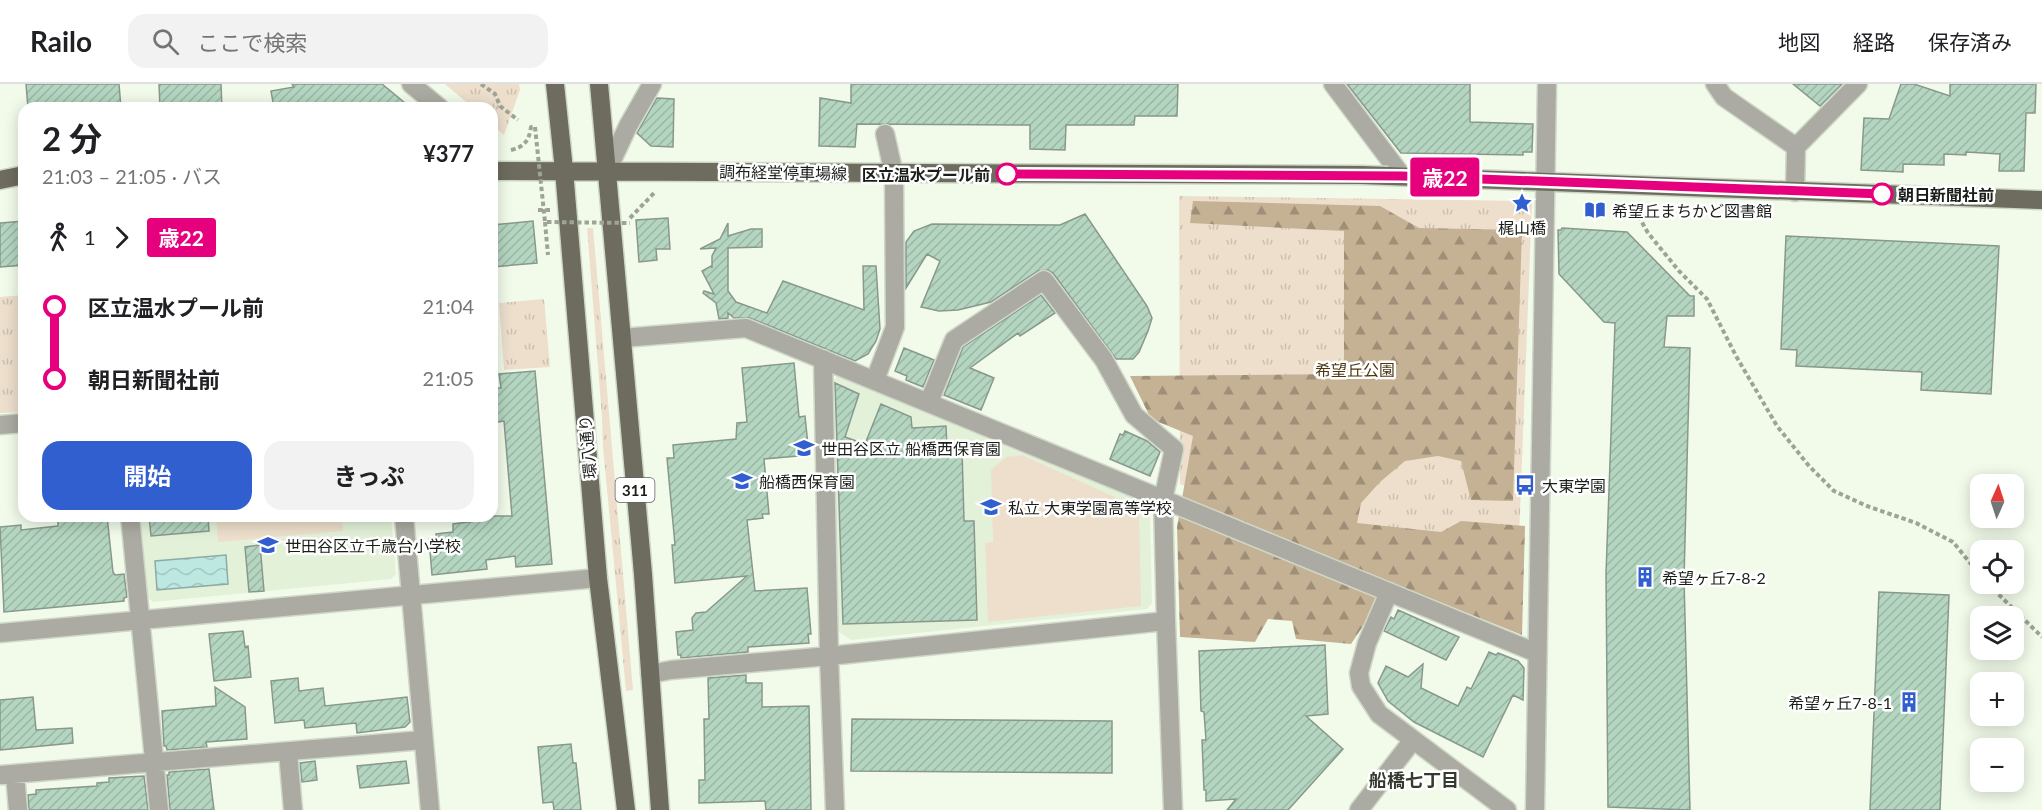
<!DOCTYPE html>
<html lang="ja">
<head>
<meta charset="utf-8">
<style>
	body { margin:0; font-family:Lato,"Noto Sans JP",sans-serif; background:#f2f2f2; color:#202124; height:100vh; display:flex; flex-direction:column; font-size:22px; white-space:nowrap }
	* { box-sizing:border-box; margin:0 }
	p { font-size:20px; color:#757577 }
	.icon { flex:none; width:33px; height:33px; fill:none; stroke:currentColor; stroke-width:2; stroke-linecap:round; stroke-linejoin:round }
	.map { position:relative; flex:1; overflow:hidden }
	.side { position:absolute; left:18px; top:18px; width:480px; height:420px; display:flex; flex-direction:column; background:#fff; border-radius:18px; box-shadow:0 3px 15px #0003 }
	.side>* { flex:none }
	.badge { padding:0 12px; border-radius:4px; font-size:21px; line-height:39px }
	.needle { width:39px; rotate:3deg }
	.buttons { position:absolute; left:1970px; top:390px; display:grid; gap:12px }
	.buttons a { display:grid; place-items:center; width:54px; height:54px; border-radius:12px; background:#fff; box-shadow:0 3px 15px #0003; font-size:30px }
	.map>.badge { position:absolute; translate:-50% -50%; box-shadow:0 0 0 3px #fff }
	.legs { display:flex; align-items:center; gap:9px; height:66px; padding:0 24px; font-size:20px }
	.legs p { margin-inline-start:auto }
	.summary { display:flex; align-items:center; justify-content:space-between; height:102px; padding:0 24px }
	h1 { font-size:33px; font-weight:700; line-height:45px }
	.cta { display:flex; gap:12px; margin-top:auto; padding:12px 24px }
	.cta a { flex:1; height:69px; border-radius:18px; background:#325fcf; color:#fff; font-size:24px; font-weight:700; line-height:69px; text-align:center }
	.cta a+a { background:#f2f2f2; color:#202124 }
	ul { padding:0 24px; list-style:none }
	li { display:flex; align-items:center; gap:21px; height:72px; font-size:22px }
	li i { display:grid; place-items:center; width:9px; height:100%; margin:0 8px; background:currentColor }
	li i::after { content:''; width:15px; height:15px; margin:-8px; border:4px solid; border-radius:50%; background:#fff }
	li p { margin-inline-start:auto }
	li:first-child i { background:linear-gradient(#0000 50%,currentColor 0) }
	li:last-child i { background:linear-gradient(currentColor 50%,#0000 0) }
	header { display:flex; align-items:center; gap:36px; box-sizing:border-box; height:84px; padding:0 30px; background:#fff; border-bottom:2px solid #e0e0e0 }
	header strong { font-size:28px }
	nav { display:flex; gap:33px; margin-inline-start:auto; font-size:21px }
	.search { width:420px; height:54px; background:#f2f2f2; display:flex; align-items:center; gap:15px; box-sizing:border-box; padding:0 21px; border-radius:18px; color:#757577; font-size:22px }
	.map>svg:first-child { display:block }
	.built { fill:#e4f1d9 }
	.grass { fill:url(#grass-tufts) }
	.forest { fill:url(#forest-firs) }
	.garden { fill:#eddfcc }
	.water { fill:url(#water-waves); stroke:#8baba5; stroke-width:1.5 }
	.building { fill:url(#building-hatch); stroke:#88988d; stroke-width:1.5 }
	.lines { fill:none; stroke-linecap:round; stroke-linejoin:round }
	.minor-casing { stroke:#cfd8c8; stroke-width:21 }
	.major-casing { stroke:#cfd8c8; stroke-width:21 }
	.path { stroke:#9da497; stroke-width:4; stroke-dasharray:4.5 3; stroke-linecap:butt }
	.minor { stroke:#ababa3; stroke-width:18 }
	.major { stroke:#6d6c5e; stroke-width:18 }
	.major-bridge-casing { stroke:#cfd8c8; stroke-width:21; stroke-linecap:butt }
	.path-bridge { stroke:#9da497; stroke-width:4; stroke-dasharray:4.5 3; stroke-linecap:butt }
	.major-bridge { stroke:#6d6c5e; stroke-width:18 }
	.line-1-casing { stroke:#fff; stroke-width:14 }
	.line-1 { stroke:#e6007e; stroke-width:9 }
	.stop-1-dot { fill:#fff; stroke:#e6007e; stroke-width:3 }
	.labels { text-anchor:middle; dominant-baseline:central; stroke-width:5; stroke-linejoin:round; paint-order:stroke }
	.shield { fill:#fff; stroke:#5f625d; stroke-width:1.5 }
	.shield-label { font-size:15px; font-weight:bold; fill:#1a1e18 }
	.street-label { font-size:16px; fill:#1a1e18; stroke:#fff }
	.stop-label { font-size:16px; font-weight:bold; fill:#1a1e18; stroke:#fff; text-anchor:end }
	.poi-label { font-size:16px; fill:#1a1e18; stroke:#fff; text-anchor:start }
	.park-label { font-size:16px; fill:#4e3711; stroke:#fff }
	.neighbourhood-label { font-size:18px; font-weight:bold; fill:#343b2e; stroke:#fff }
</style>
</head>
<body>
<header>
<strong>Railo</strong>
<div class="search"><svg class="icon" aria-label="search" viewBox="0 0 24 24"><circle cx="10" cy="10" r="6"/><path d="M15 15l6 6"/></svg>ここで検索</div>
<nav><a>地図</a><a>経路</a><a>保存済み</a></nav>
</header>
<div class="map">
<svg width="2042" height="726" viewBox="0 0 2042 726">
	<defs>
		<pattern id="grass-tufts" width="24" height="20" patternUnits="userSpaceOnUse" patternTransform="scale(1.5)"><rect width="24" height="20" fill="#eddfcc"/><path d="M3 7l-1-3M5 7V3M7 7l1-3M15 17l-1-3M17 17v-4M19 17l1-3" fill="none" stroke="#cbbfae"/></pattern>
		<pattern id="forest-firs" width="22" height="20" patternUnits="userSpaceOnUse" patternTransform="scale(1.5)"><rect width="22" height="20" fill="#c5b194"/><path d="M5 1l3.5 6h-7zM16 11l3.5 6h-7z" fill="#9f8f78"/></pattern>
		<pattern id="water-waves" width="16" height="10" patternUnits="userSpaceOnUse" patternTransform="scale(1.5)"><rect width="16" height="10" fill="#bce8e1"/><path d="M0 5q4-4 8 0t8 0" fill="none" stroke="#a1c7c0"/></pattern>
		<pattern id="building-hatch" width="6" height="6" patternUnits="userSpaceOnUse" patternTransform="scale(1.5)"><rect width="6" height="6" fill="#b4d6c1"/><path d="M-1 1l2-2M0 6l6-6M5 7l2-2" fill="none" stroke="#9ab7a5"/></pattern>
	</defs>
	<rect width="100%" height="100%" fill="#f2fbea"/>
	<path class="built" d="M841 290 1145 418 1150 429 1152 519 1147 525 851 556 838 547 832 297Z
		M140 432H391L396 490 391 495 153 518 146 511Z"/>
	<path class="grass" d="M445 0H519L520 6 504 51 492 41V24H473Z
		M1179 112 1532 117 1516 532 1180 400Z
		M587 144H593L633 606 626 607 603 363 602 333Z
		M24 211V328L0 329V213Z
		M544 215 550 283 504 286 499 219Z"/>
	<path class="forest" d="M1193 117 1380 122 1419 144 1522 146 1513 417 1471 416 1461 377 1438 372 1405 377 1380 398 1361 419 1357 439 1441 448 1461 437 1525 442 1522 551 1392 499 1351 560 1296 555 1292 537 1268 535 1255 558 1180 553 1177 443 1193 352 1151 335 1130 292 1344 290V147L1190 139Z"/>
	<path class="garden" d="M1022 371 1139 424 1141 522 988 538 985 459 993 458 991 386 1006 373Z
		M216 432H342L343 447 218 458Z"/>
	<path class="water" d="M226 471 228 500 157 506 155 477Z"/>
	<path class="building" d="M26 0H119L121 24H28Z
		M159 0H221L222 24H160Z
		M292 0H382L411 24H274L271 7 294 3Z
		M851 0H1178L1177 32H1135L1134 41H1066L1065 66 1030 65V41L857 40 855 63 819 62 820 14 851 19Z
		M1347 0H1470V38L1533 40 1532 68H1523V71L1401 69Z
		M1793 0H1842L1820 22Z
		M1901 0H1914L1950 12V0H2036L2035 29H2026L2024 87H1999L2000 70 1966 68V71L1944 70V81L1903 80V88L1861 86 1864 34 1889 35Z
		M657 14 674 15 673 63 651 62 637 49Z
		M1085 130 1147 222 1152 234 1148 247 1139 268 1133 275H1116L1053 189 1048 186 1038 187 991 218 958 226 939 227 921 223 940 177 927 170 906 204V158L914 147 932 140 1060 141Z
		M668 134 670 165H656L657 176 639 178 636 136Z
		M24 137V181L0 183V139Z
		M533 137 537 179 492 183V141Z
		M728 139V152L751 145H762V163L728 164V207L736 218 767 229 783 197 864 226 863 182H876L880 245 876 257 868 270 855 277 750 234H734L728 229V234L719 235 716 219 703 209 704 207 714 210 702 187 711 182 712 184V172L716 164 700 165 720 155Z
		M1562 144 1627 148 1690 212H1694V232H1667L1664 263 1690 264 1684 495 1690 726 1608 723 1606 490 1615 239 1604 238 1559 190 1558 146H1561Z
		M1786 152 1999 162 1991 310 1921 306 1922 288 1796 282 1797 266 1781 265Z
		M1041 211 1055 229 1020 252 1018 249 970 284 994 294 981 326 944 311 963 263Z
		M904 264 934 276 923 303 906 296 907 292 895 287Z
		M794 279 799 333 805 332 809 371 764 375 769 430H762L763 434 747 436 755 507 807 504 811 550H808L809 559 748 563V568L681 574V571H678L676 548 693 546 692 534 696 529 706 528 747 492 675 499 672 461H675L667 374H674L673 361 736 355 737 339 747 338 742 284Z
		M535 287 552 480 516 483 515 472 486 476 487 485 432 491 429 455H437L436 450 453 448V440L484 436V432H512L504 337 492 339V304H501L499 290Z
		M835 299 859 310 845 353 865 360 881 320 911 333 912 344 946 342 947 365H962L964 437H974L977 536 843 540Z
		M1125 347 1147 357 1160 368 1150 392 1110 375 1120 350 1123 351Z
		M58 432H107L113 488 115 491 124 490 127 513 124 514V517L4 528 0 443 21 441V446L58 442Z
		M149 432H208L209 447 151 452Z
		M260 461 264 507 249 508 245 463Z
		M1879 508 1949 511 1940 726H1870Z
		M1398 526 1459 553 1446 576 1384 547 1391 533 1394 535Z
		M243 547 245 563 248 562 251 593 214 597 209 550Z
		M1325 561 1328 630 1306 632 1343 665 1288 726H1227L1236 715 1206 717V706H1204L1202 656H1206L1204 628 1201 627 1199 567Z
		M1489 568 1496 571 1498 569 1518 577 1524 584 1523 616 1513 611 1483 673 1414 638 1388 617 1378 599 1386 582 1408 593 1423 580 1421 604 1458 622 1467 603 1471 605Z
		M746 591V599H762V623L809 622 811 726H766L765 717 699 719V696H705L704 635H709L708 594Z
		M298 594 299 607 323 604 325 622 407 613 410 638 405 643 357 649 356 639 305 644 304 636 275 639 271 597Z
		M215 603 245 623 247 655 206 658 207 663 167 666 166 662H164L162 627 216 622Z
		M33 613 36 646 72 644 73 659 0 666V616Z
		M852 635 1112 637V689L851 687Z
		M571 660 573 679H576L581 726H554L553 718 543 719 538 663Z
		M315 677 317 696 302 698 300 679Z
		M406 677 409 699 360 704 357 682Z
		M209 685 214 726H170L167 691H169V688Z
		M144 692 148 726H29L28 711 36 710V706L97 702V699L109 698V694Z"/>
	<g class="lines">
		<g class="minor-casing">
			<path id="minor" d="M411 0 440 24
				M1333 0 1402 92
				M1715 0 1724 13 1796 63 1795 108
				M1796 63 1858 0
				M607 87 628 42 652 0
				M622 254 746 244 1537 569
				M823 275 829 572 835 726
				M875 296 895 243 894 90 885 50
				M0 341 24 339
				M130 432 159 726
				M404 432 430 726
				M1389 508 1367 559 1359 589 1361 602 1379 630 1507 726
				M1166 537 1173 726
				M0 549 598 494
				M650 590 671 586 829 572 1166 537 1163 416 1174 365 1134 331 1104 276 1044 196 954 256 929 318
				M288 668 293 726
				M15 690 18 726
				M0 691 423 656
				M1359 726 1413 656
				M1535 726 1547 0"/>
		</g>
		<g class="major-casing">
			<path id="major" d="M555 0 564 86 598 494 626 726
				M599 0 643 490 660 726
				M492 87 1362 91
				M1388 92 2042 116
				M0 96 24 91"/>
		</g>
		<path class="path" d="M481 0 495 10 500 22 518 36
			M511 66C524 63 529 57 531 43H535
			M1631 119 1648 149 1679 187 1707 215 1736 272 1777 342 1809 382 1834 407 1867 422 1916 439 1953 458 1980 491
			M538 126H551
			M630 134 654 109
			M545 138 548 171
			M1988 500 2042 553"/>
		<use href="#minor" class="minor"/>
		<use href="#major" class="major"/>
		<g class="major-bridge-casing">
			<path id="major-bridge" d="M1362 91 1388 92"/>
		</g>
		<path class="path-bridge" d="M535 43 545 138 630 139"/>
		<use href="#major-bridge" class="major-bridge"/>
	</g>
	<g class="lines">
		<g class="line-1-casing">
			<path id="line-1" d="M1007 90 1402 92 1882 110"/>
		</g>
		<use href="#line-1" class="line-1"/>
	</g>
	<defs>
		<g id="sight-bare" transform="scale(1.62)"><path d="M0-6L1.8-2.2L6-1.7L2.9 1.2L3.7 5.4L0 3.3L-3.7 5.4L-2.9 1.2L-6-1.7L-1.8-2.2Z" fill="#325fcf" stroke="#fff" stroke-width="2.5" paint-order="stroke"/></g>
		<g id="library-bare" transform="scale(1.62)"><path d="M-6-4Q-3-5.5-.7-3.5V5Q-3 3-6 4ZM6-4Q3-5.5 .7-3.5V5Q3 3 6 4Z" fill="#325fcf" stroke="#fff" stroke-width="2.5" paint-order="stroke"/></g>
		<g id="school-bare" transform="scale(1.62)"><path d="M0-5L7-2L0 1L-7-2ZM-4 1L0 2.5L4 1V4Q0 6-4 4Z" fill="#325fcf" stroke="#fff" stroke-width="2.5" paint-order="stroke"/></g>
		<g id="bus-bare" transform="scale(1.62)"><path d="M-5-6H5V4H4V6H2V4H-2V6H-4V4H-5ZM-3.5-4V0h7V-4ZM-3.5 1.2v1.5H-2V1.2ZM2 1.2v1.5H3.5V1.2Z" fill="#325fcf" stroke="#fff" stroke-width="2.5" paint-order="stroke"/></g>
		<g id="building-bare" transform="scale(1.62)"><path d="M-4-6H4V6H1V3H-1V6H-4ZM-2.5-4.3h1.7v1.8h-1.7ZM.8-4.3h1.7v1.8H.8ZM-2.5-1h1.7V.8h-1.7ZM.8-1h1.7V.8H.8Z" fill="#325fcf" stroke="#fff" stroke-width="2.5" paint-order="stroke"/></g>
	</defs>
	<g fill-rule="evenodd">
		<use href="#sight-bare" x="1522" y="119"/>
		<use href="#library-bare" x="1595" y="126"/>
		<use href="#school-bare" x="804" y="364"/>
		<use href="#school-bare" x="742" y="397"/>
		<use href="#bus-bare" x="1525" y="401"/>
		<use href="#school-bare" x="991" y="423"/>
		<use href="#school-bare" x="268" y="461"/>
		<use href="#building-bare" x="1645" y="493"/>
		<use href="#building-bare" x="1909" y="618"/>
	</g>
	<g class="stop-1-dot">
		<circle cx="1007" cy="90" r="10"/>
		<circle cx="1882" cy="110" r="10"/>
	</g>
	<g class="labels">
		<rect class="shield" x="615.5" y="394" width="39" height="24" rx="4.5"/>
		<g class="shield-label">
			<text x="635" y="406">311</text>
		</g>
		<g class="street-label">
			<text transform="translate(783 88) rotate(1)">調布経堂停車場線</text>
			<text transform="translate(587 363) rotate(-95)">環八通り</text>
		</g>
		<g class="stop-label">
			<text x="990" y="90">区立温水プール前</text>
			<text x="1898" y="110" text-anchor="start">朝日新聞社前</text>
		</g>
		<g class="poi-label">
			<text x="1612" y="126">希望丘まちかど図書館</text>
			<text x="1522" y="143" text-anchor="middle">梶山橋</text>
			<text x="821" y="364">世田谷区立 船橋西保育園</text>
			<text x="759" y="397">船橋西保育園</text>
			<text x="1542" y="401">大東学園</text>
			<text x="1008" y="423">私立 大東学園高等学校</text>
			<text x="285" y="461">世田谷区立千歳台小学校</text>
			<text x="1662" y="493">希望ヶ丘7-8-2</text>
			<text x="1892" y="618" text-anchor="end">希望ヶ丘7-8-1</text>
		</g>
		<g class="park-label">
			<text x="1355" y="285">希望丘公園</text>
		</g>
		<g class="neighbourhood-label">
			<text x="1414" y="696">船橋七丁目</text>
		</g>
	</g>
</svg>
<div class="buttons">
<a><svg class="needle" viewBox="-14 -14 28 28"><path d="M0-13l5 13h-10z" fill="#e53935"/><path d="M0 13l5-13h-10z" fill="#757577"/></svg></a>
<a><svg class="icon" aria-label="locate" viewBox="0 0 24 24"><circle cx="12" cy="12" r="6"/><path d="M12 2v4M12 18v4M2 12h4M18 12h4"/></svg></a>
<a><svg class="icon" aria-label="layers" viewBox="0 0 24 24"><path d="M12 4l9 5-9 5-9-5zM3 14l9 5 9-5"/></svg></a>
<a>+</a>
<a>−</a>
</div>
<b class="badge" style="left:1445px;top:93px;background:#e6007e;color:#fff">歳22</b>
<section class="side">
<div class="summary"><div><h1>2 分</h1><p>21:03 – 21:05 · バス</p></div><b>¥377</b></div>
<div class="legs"><svg class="icon" aria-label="walk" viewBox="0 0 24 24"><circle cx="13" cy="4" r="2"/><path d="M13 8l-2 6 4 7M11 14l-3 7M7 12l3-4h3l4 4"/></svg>1<svg class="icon" aria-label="forward" viewBox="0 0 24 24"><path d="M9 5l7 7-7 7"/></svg><b class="badge" style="background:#e6007e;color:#fff">歳22</b></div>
<ul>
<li><i style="color:#e6007e"></i><b>区立温水プール前</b><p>21:04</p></li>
<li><i style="color:#e6007e"></i><b>朝日新聞社前</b><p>21:05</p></li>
</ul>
<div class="cta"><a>開始</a><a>きっぷ</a></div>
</section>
</div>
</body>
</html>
